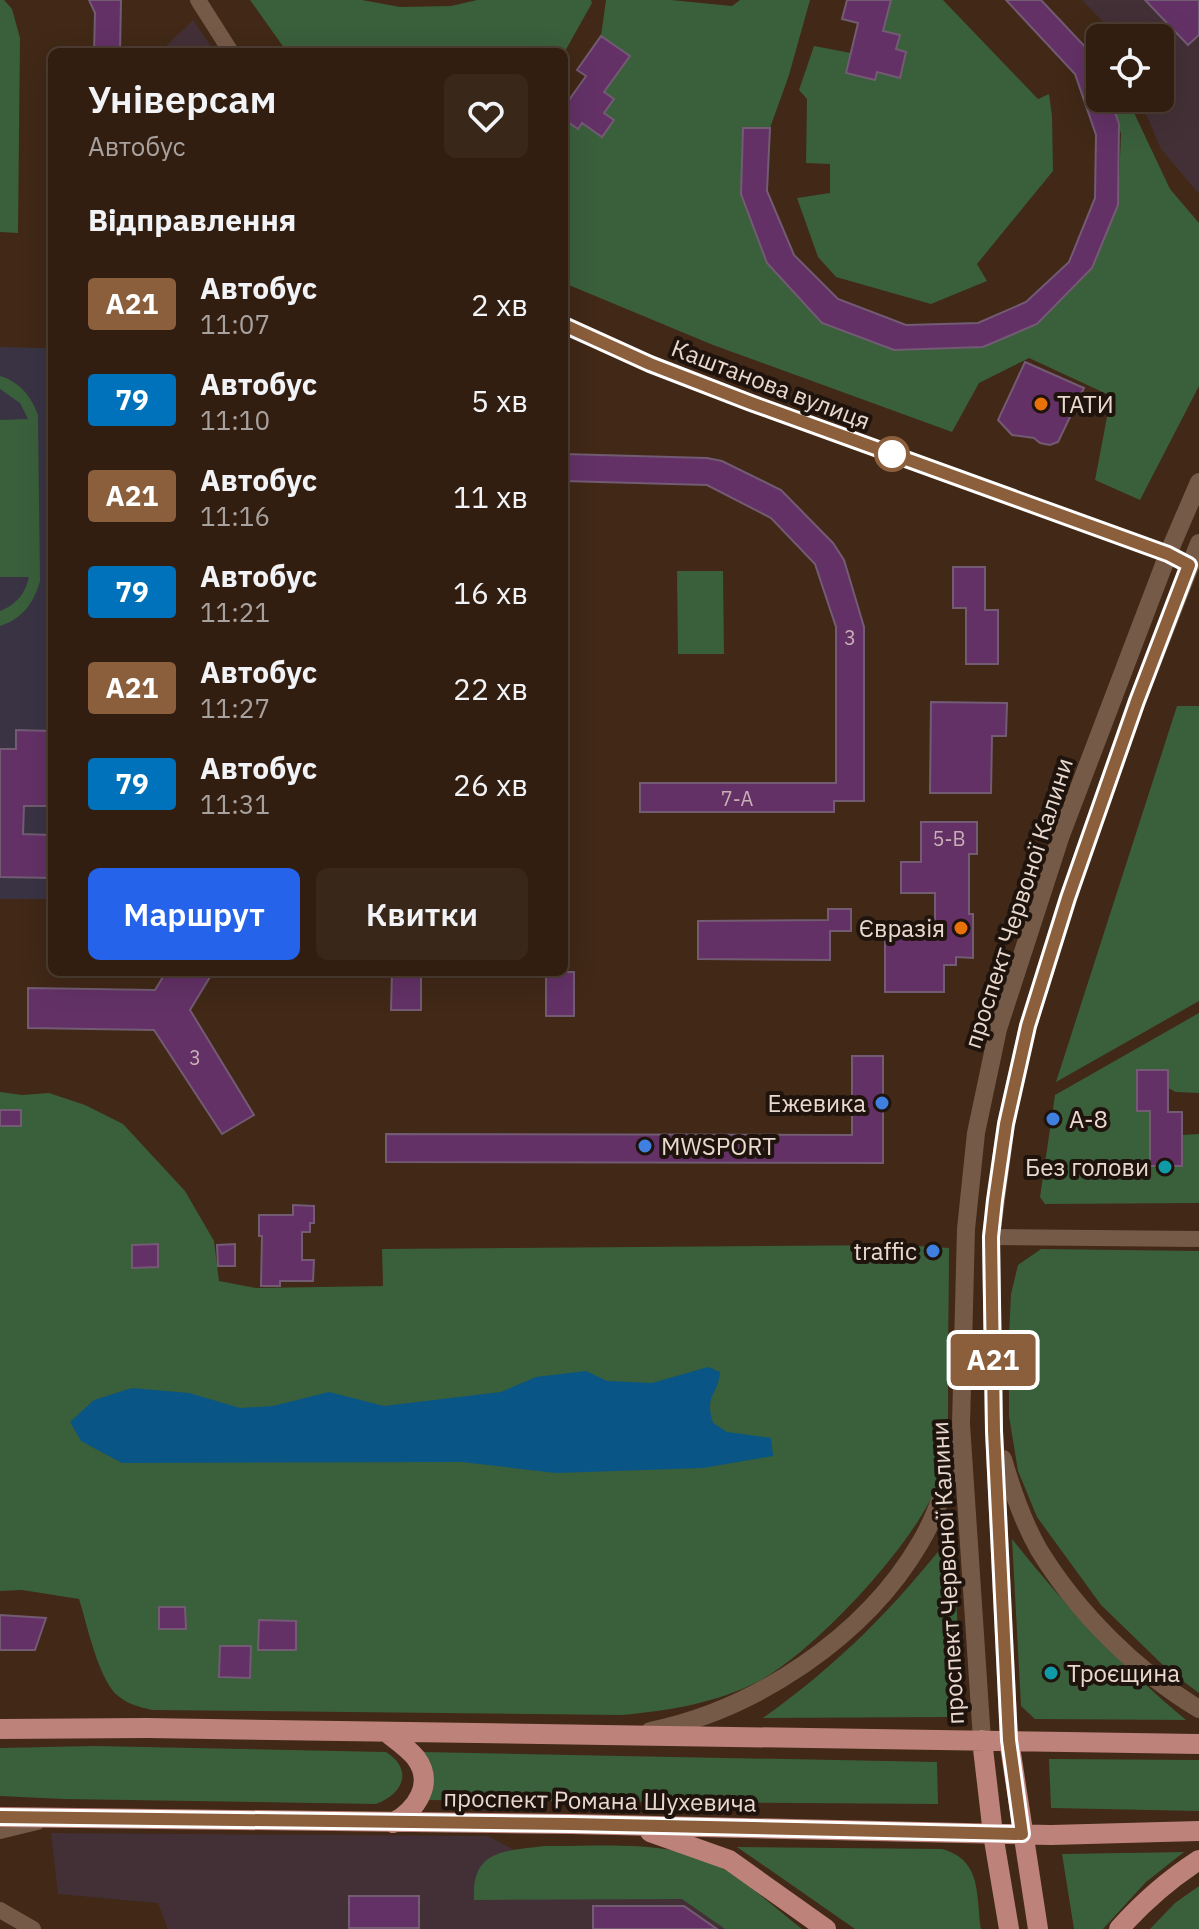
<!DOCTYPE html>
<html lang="uk">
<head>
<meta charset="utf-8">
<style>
	body { margin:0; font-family:"IBM Plex Sans",sans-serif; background:#39271a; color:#f1f3f6; height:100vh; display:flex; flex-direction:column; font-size:30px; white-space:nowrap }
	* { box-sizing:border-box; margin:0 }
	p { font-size:26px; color:#a8a29f }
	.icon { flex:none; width:44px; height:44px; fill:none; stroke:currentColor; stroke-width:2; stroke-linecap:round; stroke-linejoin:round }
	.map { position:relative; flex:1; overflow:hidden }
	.side { position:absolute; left:48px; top:48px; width:520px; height:928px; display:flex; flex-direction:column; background:#311e11; border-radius:12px; box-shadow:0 8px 32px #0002,0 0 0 2px #4c3c31 }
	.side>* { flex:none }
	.badge { padding:0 16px; border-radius:6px; font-size:28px; line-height:52px }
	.fabs { position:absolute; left:1086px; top:24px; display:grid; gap:16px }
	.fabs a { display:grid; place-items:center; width:88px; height:88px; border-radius:12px; background:#311e11; box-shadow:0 8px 32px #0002,0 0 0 2px #4c3c31; font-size:40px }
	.map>.badge { position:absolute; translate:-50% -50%; box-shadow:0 0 0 4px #fff }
	h2 { padding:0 40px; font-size:30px; line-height:72px }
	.round { display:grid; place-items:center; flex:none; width:84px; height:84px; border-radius:12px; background:#39271a }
	.head { display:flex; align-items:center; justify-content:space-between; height:136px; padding:0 40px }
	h1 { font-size:38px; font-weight:600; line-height:60px }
	.primary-button { display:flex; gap:16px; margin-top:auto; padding:16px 40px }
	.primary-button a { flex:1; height:92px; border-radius:12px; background:#2563eb; color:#fff; font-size:32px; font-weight:600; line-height:92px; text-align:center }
	.primary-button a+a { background:#39271a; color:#f1f3f6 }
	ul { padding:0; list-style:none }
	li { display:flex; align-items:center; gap:24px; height:96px; padding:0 40px }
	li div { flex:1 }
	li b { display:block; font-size:30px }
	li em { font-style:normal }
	li .badge { min-width:88px; font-weight:700; text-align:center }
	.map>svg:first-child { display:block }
	.commercial { fill:#433037 }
	.education { fill:#393343 }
	.green { fill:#3a5f3b }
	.water { fill:#095585 }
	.building { fill:#633166; stroke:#725b73; stroke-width:2 }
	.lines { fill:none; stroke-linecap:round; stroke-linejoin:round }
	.tertiary { stroke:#765a48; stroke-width:16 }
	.secondary { stroke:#765a48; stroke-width:18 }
	.primary { stroke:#bd827a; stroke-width:20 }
	.line-casing { stroke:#fff; stroke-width:18 }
	.line { stroke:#8b5e3c; stroke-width:12 }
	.food-dot { fill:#e8710a; stroke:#1f140d; stroke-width:3 }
	.stop-dot { fill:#fff; stroke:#8b5e3c; stroke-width:4 }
	.shop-dot { fill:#3f7fe0; stroke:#1f140d; stroke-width:3 }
	.culture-dot { fill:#0f9aa8; stroke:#1f140d; stroke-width:3 }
	.labels { text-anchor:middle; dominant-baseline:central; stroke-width:8; stroke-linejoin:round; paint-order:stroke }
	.number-label { font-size:20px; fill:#c8afb5 }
	.street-label { font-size:24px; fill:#ead9cf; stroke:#1f140d }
	.poi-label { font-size:24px; fill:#ead9cf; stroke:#1f140d; text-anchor:start }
</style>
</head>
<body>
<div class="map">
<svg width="1199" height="1929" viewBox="0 0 1199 1929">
	<rect width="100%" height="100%" fill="#412817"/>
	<path class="commercial" d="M1082 0H1199V194L1161 149 1139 98H1160V38H1114L1110 29Z
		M193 20 215 52H160Z
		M51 1833 488 1836 526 1856 667 1860 776 1929H168L158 1903 58 1894Z"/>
	<path class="education" d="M0 347 47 348 46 471 52 472V899H0Z"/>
	<path class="green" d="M0 0H4L12 9 20 38 18 233 0 232Z
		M250 0H362L400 7 451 6 477 0H591L592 3 564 53 287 52Z
		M606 0H671L732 6 740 0H810L789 75 770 128H743L741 194 767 263 822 323 894 350 1037 324 1118 205 1121 134 1110 98H1127L1170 189 1199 223V386L1140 500 1095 480 1111 396 1029 358 979 383 952 432 713 345 564 283V119L577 128 582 123 614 120 604 113 614 99 604 92 629 56 601 36Z
		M891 0H943L1038 99 1049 94 1052 116 1053 171 977 264 987 281 931 304 836 277 818 257 797 198 830 193V164L806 163 807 99 799 90 814 46 851 53 846 73 875 80 877 72 900 78 906 52 896 49 900 35 883 31Z
		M0 376C20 382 31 396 38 415L40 581C34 603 22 619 0 626V611C16 605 25 594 29 577H0V420L28 419 20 403 0 389Z
		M677 571H723L724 654H678Z
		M1177 706H1199V1001L1056 1082Z
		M1199 1013V1093L1176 1092 1168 1088V1070H1137V1110L1150 1111V1166H1181L1182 1135 1199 1134V1203L1045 1204 1040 1197 1055 1095Z
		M0 1092 22 1095 49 1093 85 1105 123 1124 185 1191 214 1241 219 1281 256 1288 383 1286 382 1249 903 1245 949 1248C949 1290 948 1333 948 1375 948 1411 950 1449 938 1483 917 1542 808 1660 751 1685 710 1704 667 1711 622 1715L152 1710C139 1707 127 1704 117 1695 98 1678 87 1624 79 1599L22 1590 0 1591Z
		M1041 1249 1199 1251V1693L1168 1670 1101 1605 1037 1517 1018 1471 1009 1416V1335L1011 1294 1018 1265Z
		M952 1534 962 1695 948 1717 763 1718C840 1663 894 1608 952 1534Z
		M1012 1539C1064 1605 1121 1666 1186 1720L1035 1719 1021 1706Z
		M94 1746 386 1752C414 1770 403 1794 376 1804L63 1799 0 1796V1748Z
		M423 1752 937 1762 938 1804 424 1800Z
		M1049 1759 1199 1760V1811L1051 1808Z
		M544 1846C601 1847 673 1838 724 1869 752 1886 777 1910 802 1929H725L682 1899 474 1900C471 1850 504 1851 544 1846Z
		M737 1847 942 1849C982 1860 976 1894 981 1929H855Z
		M1184 1852 1146 1882 1103 1929H1074L1062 1854Z
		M1199 1886V1929H1150L1175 1903Z"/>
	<path class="water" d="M708 1367 720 1372C718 1396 704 1394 713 1423L727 1432 771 1438 773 1456 703 1468 556 1473 462 1462 122 1463 81 1441 70 1422 94 1400 132 1388 189 1393 240 1408 273 1406 329 1392 384 1406 501 1392 536 1377 586 1371 607 1381 652 1383Z"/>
	<path class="building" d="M89 0H121L120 52H94L95 13Z
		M847 0H891L883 31 900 35 896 49 906 52 900 78 877 72 875 80 846 73 858 23 842 19Z
		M1006 0H1041L1091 53 1100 69V98H1110L1119 124 1118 205 1092 268 1037 324 983 347 894 350 822 323 767 263 741 194 743 128H770L767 191 794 255 838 299 906 325 978 323 1026 302 1069 262 1095 198 1096 135 1075 74Z
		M1145 0H1199V35L1188 45Z
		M601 36 630 56 604 92 614 99 604 113 614 120 602 137 582 123 578 129 564 119V107L586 76 577 70Z
		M1025 362 1084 388 1058 442 1050 445 1040 443 1034 438 1012 435 998 420Z
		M564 454 707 458 722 461 781 490 833 543 844 560 864 627V801H834V812H640V783H836V627L815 564 771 518 707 485 564 481Z
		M953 567H985V610H998V664H966V608H953Z
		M931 702 1007 703 1006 736H992L991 793H930Z
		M16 730 52 731V806H24L23 834 52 835V878L0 877V749H16Z
		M921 822H977V854H969V914H973V958L956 957V965H944V992H885V936H935V893H901V862H921Z
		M828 909H851V931H830V960L698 959V921L828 920Z
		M166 972H213L190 1010 254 1115 222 1134 154 1030 28 1028V988L155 990Z
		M392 972H421V1010H391Z
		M546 972H574V1016H546Z
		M852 1056H883V1163L386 1162V1134L852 1135Z
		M1137 1070H1168V1112H1182V1166H1150V1111H1137Z
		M0 1110H21V1126H0Z
		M293 1205 314 1206V1223H310V1232H302V1260H314L313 1281H280V1286H261L262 1236H259V1215H293Z
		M158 1244V1267L132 1268V1245Z
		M235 1244V1266H218L217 1245Z
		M159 1607H185L186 1629H159Z
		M0 1615 46 1618 35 1650H0Z
		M259 1620 296 1621V1650H258Z
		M220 1646H251L250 1678 219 1677Z
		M349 1896H419V1928H349Z
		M593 1906H684L717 1929H593Z"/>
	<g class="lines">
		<path class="tertiary" d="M198 0 231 52
			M564 325 650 364 751 403 1168 554 1189 565
			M991 1237 1199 1239
			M0 1831 37 1822
			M0 1910 33 1929"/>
		<path class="secondary" d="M1003 1459C1012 1490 1023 1522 1039 1550 1077 1612 1137 1672 1199 1709
			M650 1731C755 1710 865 1637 920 1543 938 1513 948 1480 956 1446
			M982 1740 961 1424 966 1229 976 1133 998 1029 1061 835 1168 554 1199 482
			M1009 1740 994 1431 991 1237 1006 1124 1028 1026 1068 898 1137 701 1199 543"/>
		<path class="primary" d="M0 1729 147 1728 1199 1744
			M386 1732C396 1740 408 1748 416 1758 435 1784 416 1810 393 1823
			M982 1740 993 1834 1009 1929
			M1009 1740 1038 1929
			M0 1817 571 1824 1051 1835 1199 1831
			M650 1832 729 1860 826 1929
			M1119 1929C1144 1901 1168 1880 1199 1860"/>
	</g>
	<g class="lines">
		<g class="line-casing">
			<path id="line" d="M0 1817 571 1824 1022 1834 1009 1740 994 1431 991 1237 995 1200 1006 1124 1028 1026 1068 898 1137 701 1189 565 1168 554 751 403 650 364 564 325"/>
		</g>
		<use href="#line" class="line"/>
	</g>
	<g class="food-dot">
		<circle cx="1041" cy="404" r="8"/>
		<circle cx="961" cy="928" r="8"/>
	</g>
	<circle class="stop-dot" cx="892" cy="454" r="16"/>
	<g class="shop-dot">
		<circle cx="882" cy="1103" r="8"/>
		<circle cx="1053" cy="1119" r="8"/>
		<circle cx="645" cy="1146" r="8"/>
		<circle cx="933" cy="1251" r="8"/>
	</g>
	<g class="culture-dot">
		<circle cx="1165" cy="1167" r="8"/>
		<circle cx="1051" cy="1673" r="8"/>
	</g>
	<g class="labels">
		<g class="number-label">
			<text x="850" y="637">3</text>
			<text x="737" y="798">7-А</text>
			<text x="949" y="838">5-В</text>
			<text x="195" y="1057">3</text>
		</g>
		<g class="street-label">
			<text transform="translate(771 384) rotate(21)">Каштанова вулиця</text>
			<text transform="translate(1018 903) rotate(-72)">проспект Червоної Калини</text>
			<text transform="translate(947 1573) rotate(-93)">проспект Червоної Калини</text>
			<text transform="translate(600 1800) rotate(1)">проспект Романа Шухевича</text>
		</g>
		<g class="poi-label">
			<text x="1057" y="404">ТАТИ</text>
			<text x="945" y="928" text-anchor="end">Євразія</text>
			<text x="866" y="1103" text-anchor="end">Ежевика</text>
			<text x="1069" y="1119">А-8</text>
			<text x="661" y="1146">MWSPORT</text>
			<text x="1149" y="1167" text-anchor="end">Без голови</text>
			<text x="917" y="1251" text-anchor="end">traffic</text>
			<text x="1067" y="1673">Троєщина</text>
		</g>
	</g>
</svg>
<div class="fabs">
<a><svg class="icon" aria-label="locate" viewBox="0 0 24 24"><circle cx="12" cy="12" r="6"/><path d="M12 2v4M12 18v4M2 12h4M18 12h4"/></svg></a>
</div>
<b class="badge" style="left:993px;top:1360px;background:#8b5e3c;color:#fff">А21</b>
<section class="side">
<div class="head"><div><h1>Універсам</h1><p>Автобус</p></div><a class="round"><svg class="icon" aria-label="heart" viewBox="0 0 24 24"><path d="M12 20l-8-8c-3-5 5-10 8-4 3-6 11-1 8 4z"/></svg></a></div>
<h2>Відправлення</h2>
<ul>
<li><span class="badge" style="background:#8b5e3c;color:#fff">А21</span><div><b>Автобус</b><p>11:07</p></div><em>2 хв</em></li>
<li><span class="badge" style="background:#0072bc;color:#fff">79</span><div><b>Автобус</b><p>11:10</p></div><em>5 хв</em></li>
<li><span class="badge" style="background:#8b5e3c;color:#fff">А21</span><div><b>Автобус</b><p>11:16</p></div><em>11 хв</em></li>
<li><span class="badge" style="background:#0072bc;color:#fff">79</span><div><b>Автобус</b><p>11:21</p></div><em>16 хв</em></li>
<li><span class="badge" style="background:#8b5e3c;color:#fff">А21</span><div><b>Автобус</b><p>11:27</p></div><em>22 хв</em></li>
<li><span class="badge" style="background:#0072bc;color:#fff">79</span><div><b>Автобус</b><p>11:31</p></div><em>26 хв</em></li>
</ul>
<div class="primary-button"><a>Маршрут</a><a>Квитки</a></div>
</section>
</div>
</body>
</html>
